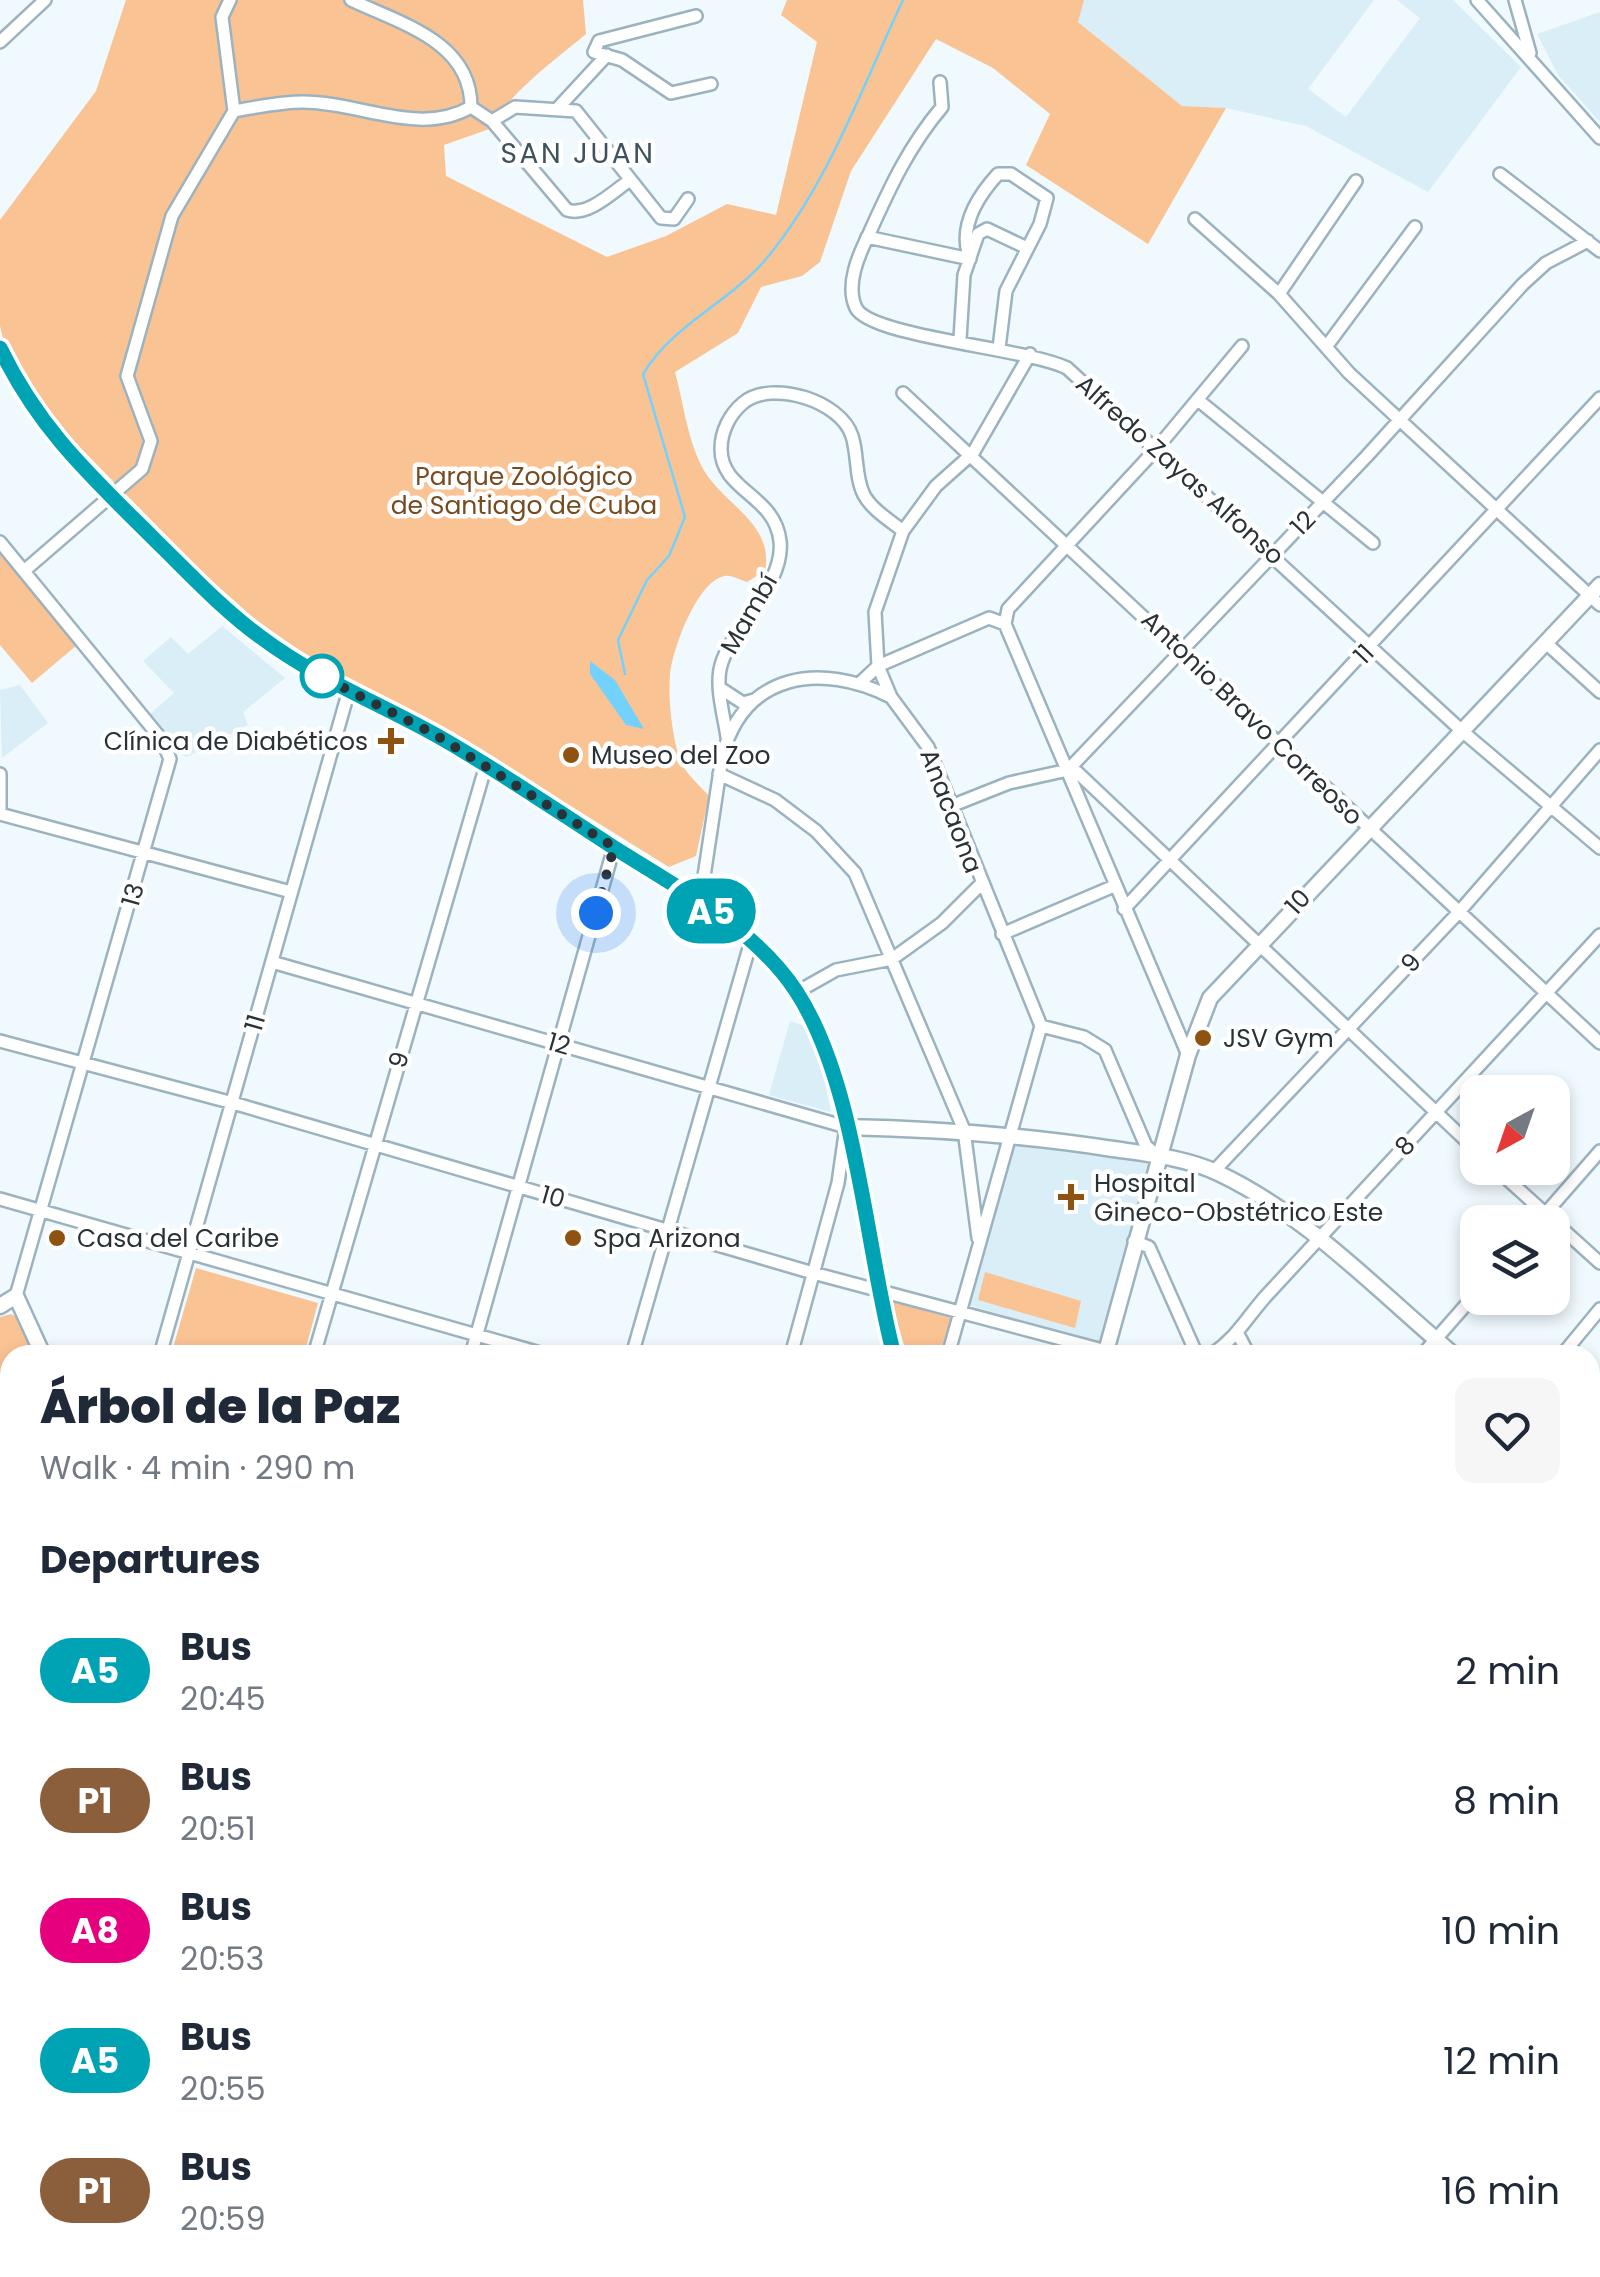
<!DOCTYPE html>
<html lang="en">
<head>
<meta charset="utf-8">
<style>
	body { margin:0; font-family:Poppins,sans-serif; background:#f6f6f7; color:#1f2937; height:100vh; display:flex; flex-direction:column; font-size:38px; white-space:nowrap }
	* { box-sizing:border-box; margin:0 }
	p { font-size:32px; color:#747a83 }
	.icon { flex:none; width:55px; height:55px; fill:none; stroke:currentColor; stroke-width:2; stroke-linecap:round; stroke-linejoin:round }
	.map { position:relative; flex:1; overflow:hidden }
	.sheet { position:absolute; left:0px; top:1345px; width:1600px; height:932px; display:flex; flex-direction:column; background:#fff; border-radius:30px 30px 0 0; box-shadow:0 5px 15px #0003 }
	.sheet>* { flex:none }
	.badge { padding:0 20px; border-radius:32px; font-size:35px; line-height:65px }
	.needle { width:65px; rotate:220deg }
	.buttons { position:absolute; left:1460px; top:1075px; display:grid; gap:20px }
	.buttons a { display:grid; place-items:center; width:110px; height:110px; border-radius:20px; background:#fff; box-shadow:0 5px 15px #0003; font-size:50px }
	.you { position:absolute; width:50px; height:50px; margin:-25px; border:8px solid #fff; border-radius:50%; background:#1a73e8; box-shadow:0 0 0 15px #1a73e833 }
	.map>.badge { position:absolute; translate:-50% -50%; box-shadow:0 0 0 5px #fff }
	h2 { padding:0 40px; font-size:38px; line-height:90px }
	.round { display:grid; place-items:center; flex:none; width:105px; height:105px; border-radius:20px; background:#f6f6f7 }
	.head { display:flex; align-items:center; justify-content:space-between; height:170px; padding:0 40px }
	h1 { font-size:48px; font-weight:800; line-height:75px }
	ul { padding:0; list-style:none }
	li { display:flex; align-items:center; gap:30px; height:130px; padding:0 40px }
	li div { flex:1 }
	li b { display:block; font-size:38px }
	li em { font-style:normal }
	li .badge { min-width:110px; font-weight:700; text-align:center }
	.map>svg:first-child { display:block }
	.built { fill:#daeef7 }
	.green { fill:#fac394 }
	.water { fill:#73d2fd }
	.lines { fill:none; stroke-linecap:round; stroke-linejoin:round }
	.stream { stroke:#73d2fd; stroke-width:2.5 }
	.minor-casing { stroke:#9cb3bf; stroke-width:16 }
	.major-casing { stroke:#9cb3bf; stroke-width:19 }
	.highway-casing { stroke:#9cb3bf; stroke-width:20 }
	.minor { stroke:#fff; stroke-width:11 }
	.major { stroke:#fff; stroke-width:14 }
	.highway { stroke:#fff; stroke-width:15 }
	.line-casing { stroke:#fff; stroke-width:22 }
	.line { stroke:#00a3b4; stroke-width:15 }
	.walk { stroke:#293237; stroke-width:10; stroke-dasharray:0 18 }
	.stop-dot { fill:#fff; stroke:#00a3b4; stroke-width:5 }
	.poi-dot { fill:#8e5311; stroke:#fff; stroke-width:4 }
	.labels { text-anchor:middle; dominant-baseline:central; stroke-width:9; stroke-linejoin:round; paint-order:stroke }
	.street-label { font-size:25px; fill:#293237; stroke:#fff }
	.park-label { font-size:25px; fill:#774b20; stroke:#fff }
	.poi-label { font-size:25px; fill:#293237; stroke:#fff; text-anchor:start }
	.neighbourhood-label { font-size:28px; letter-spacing:2.5px; fill:#3d525c; stroke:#fff }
</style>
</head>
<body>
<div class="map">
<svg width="1600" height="2277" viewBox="0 0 1600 2277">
	<rect width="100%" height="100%" fill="#eff9fe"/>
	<path class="built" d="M1084 0H1374L1308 89 1346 117 1420 18 1397 0H1453L1521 67 1428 192 1306 126 1226 108 1182 106 1077 21Z
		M1600 12V122L1558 75 1537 34Z
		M222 626 285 678 243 712 248 725 187 757 174 752 149 715 174 693 143 661 171 637 188 654Z
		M20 685 48 723 2 758 0 690Z
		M790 1021 805 1026 820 1060 831 1112 769 1095Z
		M1017 1138 1156 1150 1101 1345 969 1305Z
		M943 2268H1144L1137 2277H940Z"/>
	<path class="green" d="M126 0H583L586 34C564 53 500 99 495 127L444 145 446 176 607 257 666 236 727 204 776 215 817 42 781 15 787 0H1084L1078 22 1182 106 1226 108 1148 244 1026 165 1050 114 993 68 936 39 851 171 820 262 802 276 761 287 738 333 675 372C683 401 687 436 700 463 718 503 775 521 765 571L747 582C740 580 732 575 725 576 697 580 672 651 670 675 668 700 672 736 680 760 685 773 700 786 709 796L696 856 669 867 487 754 330 672 255 619 205 575 61 428 32 393 4 343 0 326V220L96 91Z
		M0 553 77 645 32 683 0 645Z
		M196 1268 318 1303 304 1355H171Z
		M985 1272 1081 1301 1075 1328 978 1300Z
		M891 1301 951 1318 939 1355H907Z
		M11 1314 18 1318 34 1355H10V1405L0 1412V1317Z
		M10 1983V2199L0 2197V1987Z"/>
	<path class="water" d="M590 661 615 680 644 729 626 725 590 674Z"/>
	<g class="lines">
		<path class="stream" d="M625 674 618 640 647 580 669 556 685 517 643 374C673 324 730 302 766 259 828 185 862 87 903 0"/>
		<g class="minor-casing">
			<path id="minor" d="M351 0C402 24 471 42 471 107
				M1477 0 1600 138
				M1515 0 1530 53
				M696 16 599 41 594 52 622 60 671 93 711 84
				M0 42 45 0
				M940 82 942 107C909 146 890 187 869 234 859 254 845 285 856 308 871 337 1026 348 1067 368L1462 731 1600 848
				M471 107 492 121 567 210C588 217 614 191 630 180
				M557 109 607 55
				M234 111C257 107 280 102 303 102 360 102 419 137 471 107
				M492 121 515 107 576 111 661 218 674 219 688 199
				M1500 174 1600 251
				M1195 219 1279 294 1349 373 1600 605
				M867 237 970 259
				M970 259C958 228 977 197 998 174H1011L1047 198 1040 224 1006 291 999 348
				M1279 294 1356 181
				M960 339 964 275 978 234 987 229 1027 248
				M1326 347 1415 227
				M903 393 1600 1043
				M1198 400 1373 543
				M0 542 162 740 170 759 16 1296
				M24 571 142 469 151 441 127 376 172 216 234 111 222 17 230 0
				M1005 624 1188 1055
				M1546 643 1600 692
				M861 682 878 666 989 618 1005 624 1008 609 1157 448 1242 346
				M720 688 743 703 754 700
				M727 737C724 715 714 684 722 662 735 624 785 583 780 541 775 495 721 491 721 449 721 431 730 414 743 403 772 379 841 401 852 436 858 454 855 478 864 495 872 510 891 521 903 531
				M1068 770 1077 772 1478 1152
				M0 774V811
				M719 774 775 800 816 831 855 873 964 1130 978 1238
				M951 806 1009 783 1068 770 1366 457 1523 284 1546 263 1588 241
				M0 814 291 892
				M700 903 722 757C744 672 821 662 891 697
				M1124 909 1600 398
				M1002 934 1114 886
				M272 962 846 1127 838 1183 791 1355
				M797 992 836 970 892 959 942 923 980 885
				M1041 1026 1084 1037 1105 1050 1146 1146 1158 1156
				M0 1041 233 1103 813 1273 1106 1351 1108 1355
				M1495 1168 1600 1263
				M1214 1171 1459 912 1600 750
				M0 1199 547 1355
				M1538 1222 1600 1151
				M1134 1241 1149 1247 1197 1355
				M1239 1336 1249 1355
				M160 1355 349 690
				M314 1355 486 765
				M471 1355 614 847
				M632 1355 751 941
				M948 1355 1041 1026 928 747 891 697 878 666 875 612 903 531 936 486 973 453 1030 354
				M1211 1355C1239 1335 1244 1321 1266 1296L1600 935
				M1422 1355 1478 1291
				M1562 1355 1600 1309
				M0 1537 10 1540
				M1590 1631 1600 1619
				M0 1697 10 1700
				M1590 1699 1600 1708
				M1590 1821 1600 1812
				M1590 1856 1600 1864
				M0 1901 10 1868
				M1590 2100H1600
				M0 2236 10 2230
				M1590 2257H1600
				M312 2268 347 2277
				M684 2268 716 2277
				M1166 2268 1167 2277
				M60 2277C83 2265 112 2277 133 2268
				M210 2277 213 2268
				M398 2277 400 2268
				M1148 2277 1155 2268
				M1298 2277 1429 2268"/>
		</g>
		<g class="major-casing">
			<path id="major" d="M0 348C41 433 90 476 156 541 190 574 223 610 262 638 314 678 376 702 433 734 497 769 558 811 620 851 680 890 756 929 796 991 857 1084 865 1246 894 1355
				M846 1127C937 1129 1024 1135 1113 1149 1147 1154 1187 1158 1218 1173 1306 1214 1380 1293 1454 1355
				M0 1306 16 1296 43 1355
				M1105 1355 1188 1055 1210 998 1600 585
				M0 1422 10 1415
				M1590 1472 1600 1481
				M0 1964 10 1961
				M1590 2022 1600 2028
				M1590 2041 1600 2049
				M1497 2268 1498 2277
				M1511 2268 1512 2277
				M827 2277 830 2268
				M854 2277 857 2268"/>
		</g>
		<g class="highway-casing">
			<path id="highway" d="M0 1978 8 1975"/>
		</g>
		<use href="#minor" class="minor"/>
		<use href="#major" class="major"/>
		<use href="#highway" class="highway"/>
	</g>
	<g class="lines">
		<g class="line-casing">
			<path id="line" d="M0 348C40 431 92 477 156 541 190 574 223 610 262 638 314 677 376 702 434 734 495 768 554 809 613 847 676 887 754 927 796 991 857 1084 865 1246 894 1355"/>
		</g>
		<use href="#line" class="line"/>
		<path class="walk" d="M322 676 317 674 434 734 614 847 596 913"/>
	</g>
	<circle class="stop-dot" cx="322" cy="676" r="20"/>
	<g class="poi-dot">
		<path d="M386 726h10v10h10v10h-10v10h-10v-10h-10v-10h10z"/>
		<circle cx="571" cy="755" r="10"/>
		<circle cx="1203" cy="1038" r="10"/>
		<path d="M1066 1182h10v10h10v10h-10v10h-10v-10h-10v-10h10z"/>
		<circle cx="57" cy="1238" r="10"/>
		<circle cx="573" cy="1238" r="10"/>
	</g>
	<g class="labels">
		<g class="street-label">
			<text transform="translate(1180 470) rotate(42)">Alfredo Zayas Alfonso</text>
			<text transform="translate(1303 523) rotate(-46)">12</text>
			<text transform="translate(749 614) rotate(-60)">Mambí</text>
			<text transform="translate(1364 654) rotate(-46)">11</text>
			<text transform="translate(1252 718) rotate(44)">Antonio Bravo Correoso</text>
			<text transform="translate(951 811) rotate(69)">Anacaona</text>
			<text transform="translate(133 895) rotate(-74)">13</text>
			<text transform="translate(1298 902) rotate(-47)">10</text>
			<text transform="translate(1411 963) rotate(-47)">9</text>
			<text transform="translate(255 1023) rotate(-74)">11</text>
			<text transform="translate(559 1044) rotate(16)">12</text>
			<text transform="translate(399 1060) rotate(-73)">9</text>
			<text transform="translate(1405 1146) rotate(-47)">8</text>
			<text transform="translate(553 1197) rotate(16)">10</text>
		</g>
		<g class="park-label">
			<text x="524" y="476">Parque Zoológico<tspan x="524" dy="29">de Santiago de Cuba</tspan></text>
		</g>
		<g class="poi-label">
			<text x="368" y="741" text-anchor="end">Clínica de Diabéticos</text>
			<text x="591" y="755">Museo del Zoo</text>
			<text x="1223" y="1038">JSV Gym</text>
			<text x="1094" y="1183">Hospital<tspan x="1094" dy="29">Gineco-Obstétrico Este</tspan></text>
			<text x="77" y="1238">Casa del Caribe</text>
			<text x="593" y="1238">Spa Arizona</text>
		</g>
		<g class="neighbourhood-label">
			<text x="578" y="153">SAN JUAN</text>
		</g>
	</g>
</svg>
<div class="buttons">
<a><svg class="needle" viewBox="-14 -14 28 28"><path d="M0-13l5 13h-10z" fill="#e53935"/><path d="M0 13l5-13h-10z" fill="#747a83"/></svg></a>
<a><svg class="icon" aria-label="layers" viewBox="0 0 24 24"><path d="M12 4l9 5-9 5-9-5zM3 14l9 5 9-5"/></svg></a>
</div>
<div class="you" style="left:596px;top:913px"></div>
<b class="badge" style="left:711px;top:911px;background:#00a3b4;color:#fff">A5</b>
<section class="sheet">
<div class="head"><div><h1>Árbol de la Paz</h1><p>Walk · 4 min · 290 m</p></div><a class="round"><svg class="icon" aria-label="heart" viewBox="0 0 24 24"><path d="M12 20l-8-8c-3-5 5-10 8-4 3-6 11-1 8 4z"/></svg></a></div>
<h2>Departures</h2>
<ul>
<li><span class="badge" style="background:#00a3b4;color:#fff">A5</span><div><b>Bus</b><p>20:45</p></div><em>2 min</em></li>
<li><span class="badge" style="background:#8b5e3c;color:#fff">P1</span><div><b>Bus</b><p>20:51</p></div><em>8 min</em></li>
<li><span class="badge" style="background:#e6007e;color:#fff">A8</span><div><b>Bus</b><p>20:53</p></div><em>10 min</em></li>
<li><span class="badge" style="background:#00a3b4;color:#fff">A5</span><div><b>Bus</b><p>20:55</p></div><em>12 min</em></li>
<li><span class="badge" style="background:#8b5e3c;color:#fff">P1</span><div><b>Bus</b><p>20:59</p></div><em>16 min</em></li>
</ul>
</section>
</div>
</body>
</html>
